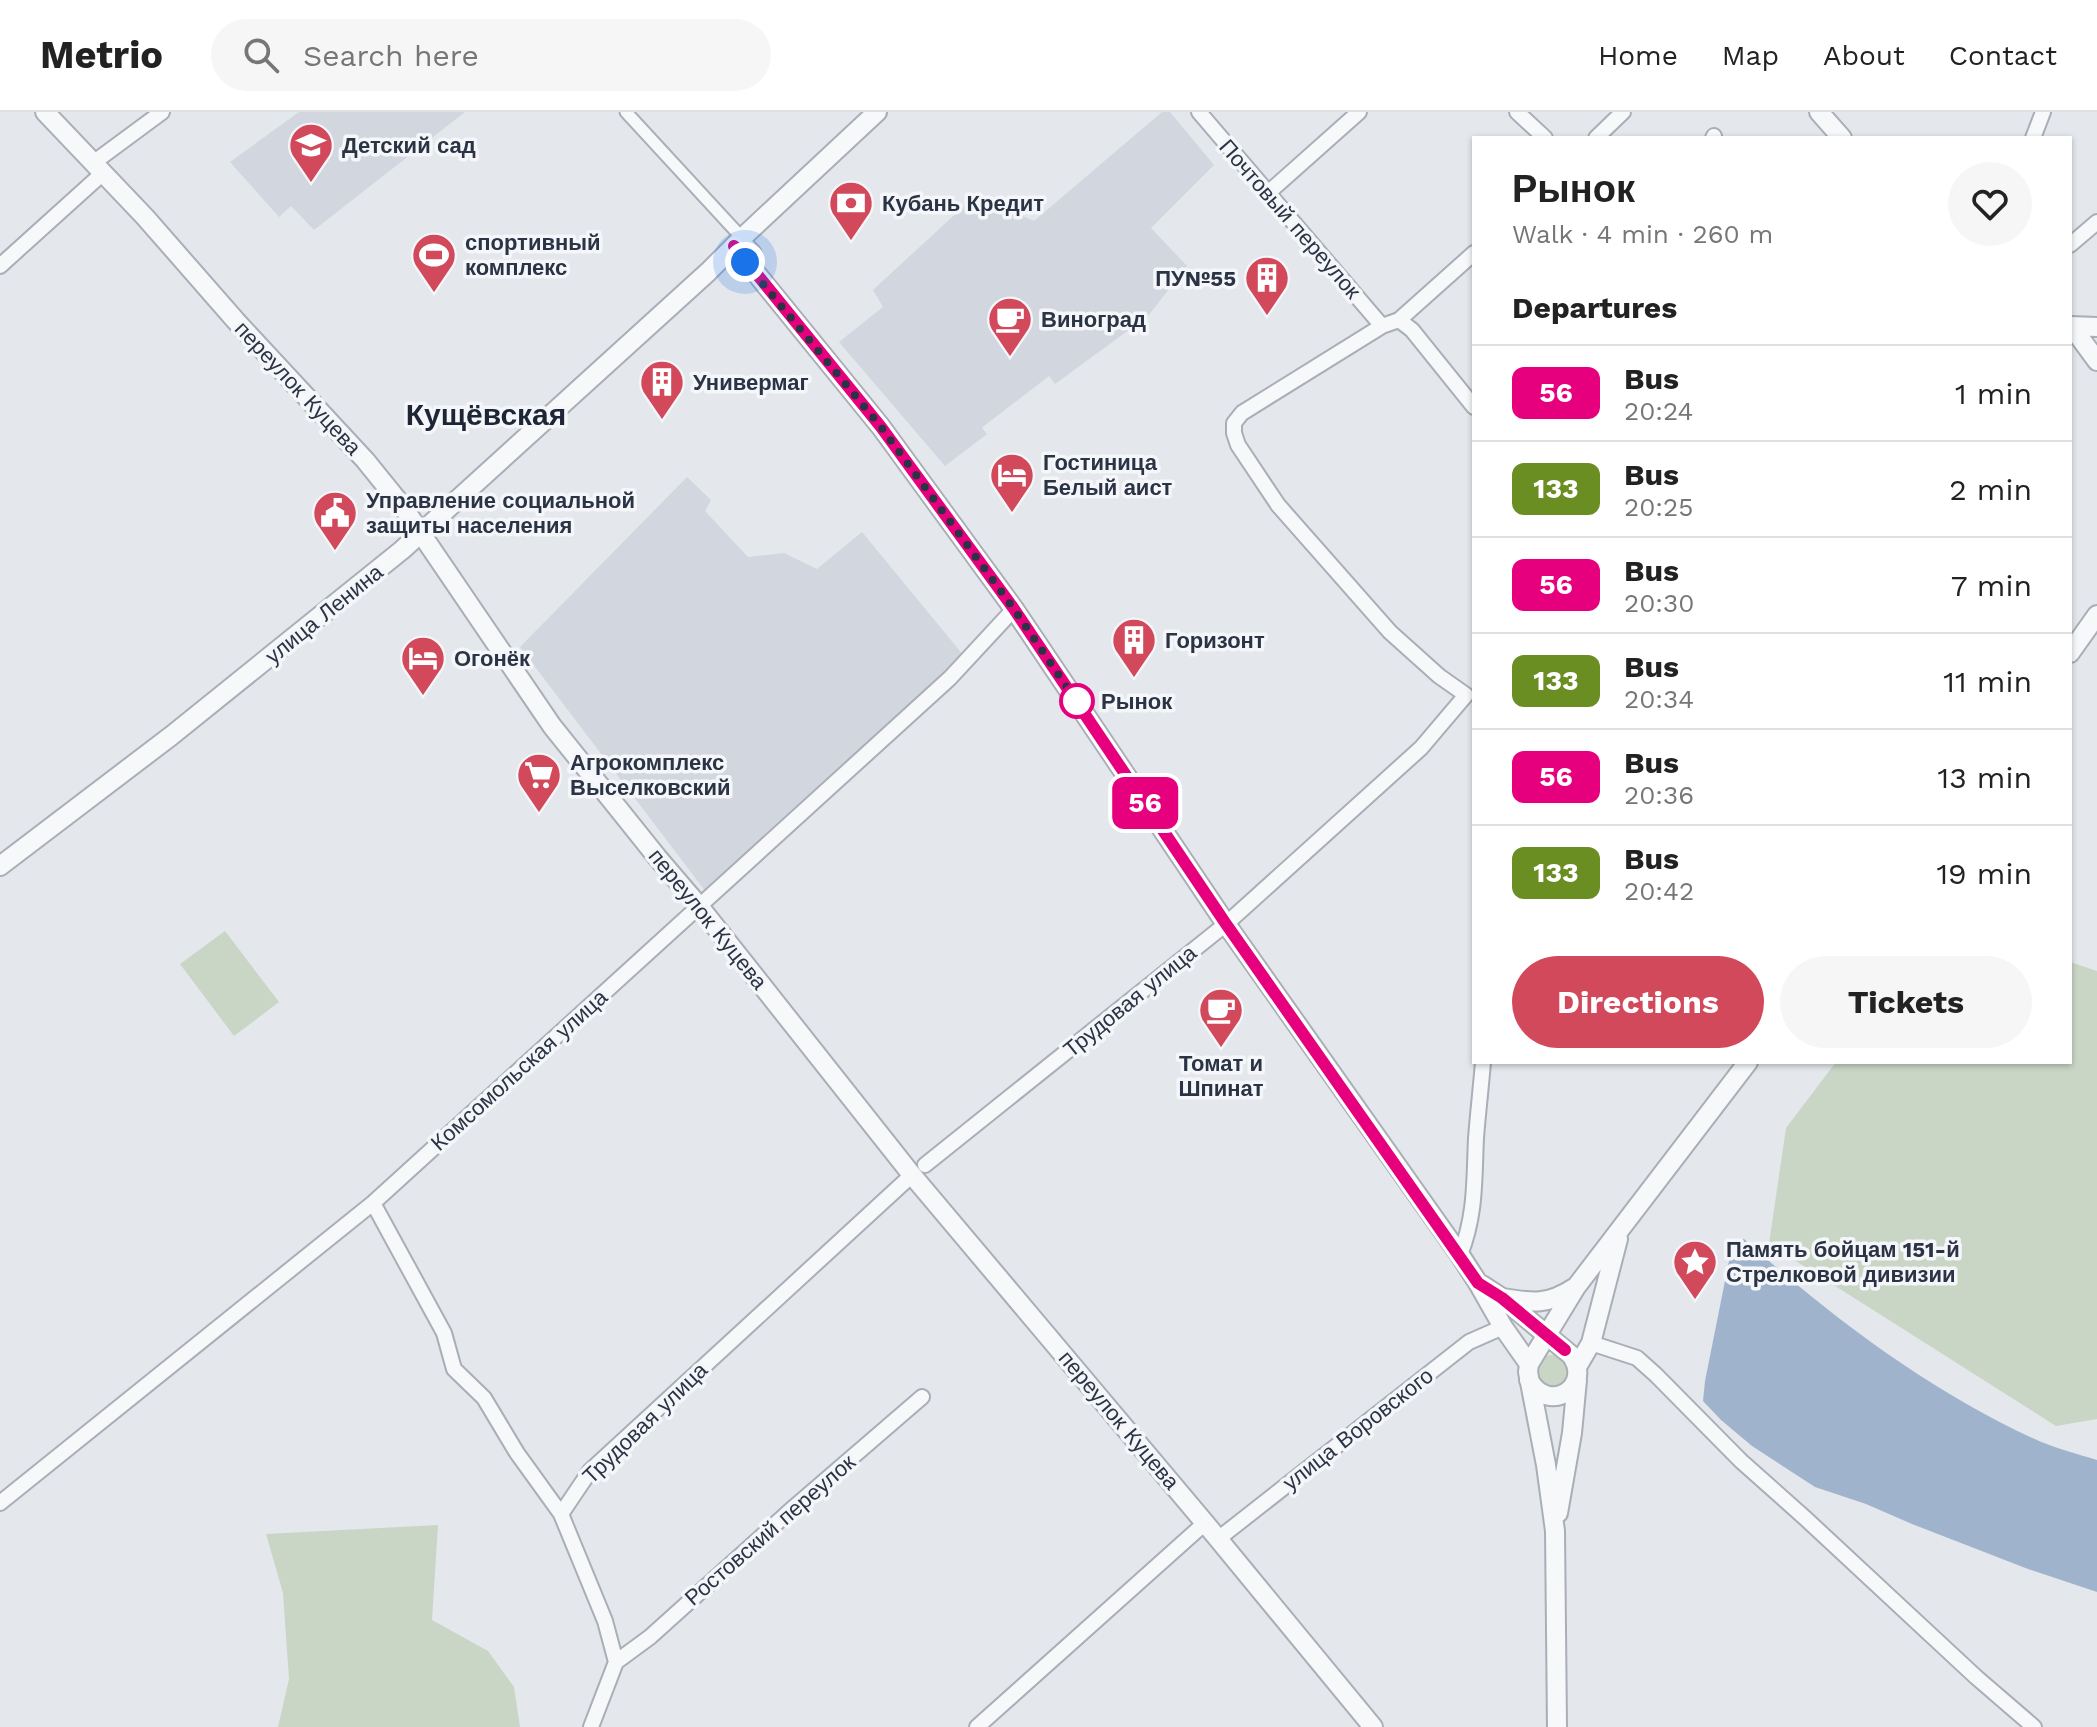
<!DOCTYPE html>
<html lang="en">
<head>
<meta charset="utf-8">
<style>
	body { margin:0; font-family:"Work Sans",sans-serif; background:#f6f6f6; color:#222; height:100vh; display:flex; flex-direction:column; font-size:30px; white-space:nowrap }
	* { box-sizing:border-box; margin:0 }
	p { font-size:26px; color:#767676 }
	.icon { flex:none; width:44px; height:44px; fill:none; stroke:currentColor; stroke-width:2; stroke-linecap:round; stroke-linejoin:round }
	.map { position:relative; flex:1; overflow:hidden }
	.drawer { position:absolute; left:1472px; top:24px; width:600px; height:928px; display:flex; flex-direction:column; background:#fff; border-radius:0px; box-shadow:0 2px 6px #0004 }
	.drawer>* { flex:none }
	.badge { padding:0 16px; border-radius:12px; font-size:28px; line-height:52px }
	.you { position:absolute; width:40px; height:40px; margin:-20px; border:6px solid #fff; border-radius:50%; background:#1a73e8; box-shadow:0 0 0 12px #1a73e833 }
	.map>.badge { position:absolute; translate:-50% -50%; box-shadow:0 0 0 4px #fff }
	h2 { padding:0 40px; font-size:30px; line-height:72px }
	.round { display:grid; place-items:center; flex:none; width:84px; height:84px; border-radius:42px; background:#f6f6f6 }
	.head { display:flex; align-items:center; justify-content:space-between; height:136px; padding:0 40px }
	h1 { font-size:38px; font-weight:700; line-height:60px }
	.primary-button { display:flex; gap:16px; margin-top:auto; padding:16px 40px }
	.primary-button a { flex:1; height:92px; border-radius:48px; background:#d1495b; color:#fff; font-size:32px; font-weight:700; line-height:92px; text-align:center }
	.primary-button a+a { background:#f6f6f6; color:#222 }
	ul { padding:0; list-style:none }
	li { display:flex; align-items:center; gap:24px; height:96px; padding:0 40px; border-top:2px solid #e0e0e0 }
	li div { flex:1 }
	li b { display:block; font-size:30px }
	li em { font-style:normal }
	li .badge { min-width:88px; font-weight:700; text-align:center }
	header { display:flex; align-items:center; gap:48px; box-sizing:border-box; height:112px; padding:0 40px; background:#fff; border-bottom:2px solid #e0e0e0 }
	header strong { font-size:38px }
	nav { display:flex; gap:44px; margin-inline-start:auto; font-size:28px }
	.search { width:560px; height:72px; background:#f6f6f6; display:flex; align-items:center; gap:20px; box-sizing:border-box; padding:0 28px; border-radius:44px; color:#767676; font-size:30px }
	.map>svg:first-child { display:block }
	.built { fill:#d2d6de }
	.green { fill:#c9d6c5 }
	.water { fill:#9fb4cc }
	.lines { fill:none; stroke-linecap:round; stroke-linejoin:round }
	.pedestrian-casing { stroke:#a9aeb7; stroke-width:15 }
	.minor-casing { stroke:#a9aeb7; stroke-width:18 }
	.tertiary-casing { stroke:#a9aeb7; stroke-width:22 }
	.pedestrian { stroke:#f7f8fa; stroke-width:11 }
	.minor { stroke:#f7f8fa; stroke-width:14 }
	.tertiary { stroke:#f7f8fa; stroke-width:18 }
	.line-casing { stroke:#fff; stroke-width:18 }
	.line { stroke:#e6007e; stroke-width:12 }
	.walk { stroke:#2b3445; stroke-width:8; stroke-dasharray:0 14.4 }
	.stop-dot { fill:#fff; stroke:#e6007e; stroke-width:4 }
	.labels { text-anchor:middle; dominant-baseline:central; stroke-width:7; stroke-linejoin:round; paint-order:stroke }
	.poi-label { font-size:22px; font-weight:bold; fill:#2b3445; stroke:#f4f6f9; text-anchor:start }
	.street-label { font-size:22px; fill:#2b3445; stroke:#f4f6f9 }
	.stop-label { font-size:22px; font-weight:bold; fill:#2b3445; stroke:#f4f6f9; text-anchor:start }
	.district-label { font-size:30px; font-weight:bold; fill:#1d2536; stroke:#f4f6f9 }
</style>
</head>
<body>
<header>
<strong>Metrio</strong>
<div class="search"><svg class="icon" aria-label="search" viewBox="0 0 24 24"><circle cx="10" cy="10" r="6"/><path d="M15 15l6 6"/></svg>Search here</div>
<nav><a>Home</a><a>Map</a><a>About</a><a>Contact</a></nav>
</header>
<div class="map">
<svg width="2097" height="1615" viewBox="0 0 2097 1615">
	<rect width="100%" height="100%" fill="#e4e7ec"/>
	<path class="built" d="M299 0H465L314 118 291 94 279 105 230 50Z
		M1162 0H1170L1214 53 1151 116 1187 154 1148 204 1055 272 1049 264 984 314 982 316 987 322 945 354 839 230 883 195 873 178 976 83 1034 109Z
		M687 365 711 388 705 399 748 445 784 441 817 457 862 420 964 544 706 780 520 535Z"/>
	<path class="green" d="M225 819 279 890 234 924 180 852Z
		M2070 850 2097 859V1307L2056 1314 1769 1132 1786 1016 1836 950H2070Z
		M1536 1259a16 16 0 1 1 32 0a16 16 0 1 1-32 0Z
		M438 1413 432 1508 488 1539 514 1575 520 1615H278L289 1567 283 1481 266 1422Z"/>
	<path class="water" d="M1737 1127H1744C1831 1205 1932 1281 2039 1329 2058 1337 2078 1342 2097 1348V1480L2028 1457 1912 1412 1866 1392 1815 1375 1752 1334 1721 1308 1703 1289 1705 1269 1732 1134Z"/>
	<g class="lines">
		<g class="pedestrian-casing">
			<path id="pedestrian" d="M626 0 755 140"/>
		</g>
		<g class="minor-casing">
			<path id="minor" d="M1199 0 1382 214
				M1517 0 1545 26
				M1596 26 1623 0
				M1713 26 1714 24
				M2033 26 2043 0
				M93 51 162 0
				M1268 81 1359 0
				M2070 133 2097 110
				M0 154 103 61
				M1399 208 1412 218 1474 295
				M925 1053 1226 812 1421 636 1466 583 1439 564 1390 520 1278 393 1238 333 1234 321V311L1242 301 1382 214 1399 208 1474 141
				M373 1091 444 1221 454 1257 484 1286 517 1341 561 1402 605 1509 616 1550 591 1615
				M1460 1143C1476 1103 1474 1068 1476 1026 1478 1000 1481 975 1483 950
				M1591 1231 1637 1246 1656 1263 1741 1349 1805 1406 1976 1565 2034 1615
				M0 1391 373 1091 950 566 1014 497
				M561 1402 590 1359 912 1063
				M1218 1427 1469 1230 1503 1215
				M616 1550 650 1525 791 1398 922 1285
				M977 1615 1205 1411"/>
		</g>
		<g class="tertiary-casing">
			<path id="tertiary" d="M45 0 145 105 236 209 365 348 403 395 552 614 657 745 699 794 912 1063 1205 1411 1373 1615
				M1819 0 1842 26
				M734 134 881 315 1014 497 1226 812 1460 1143 1478 1171 1503 1215 1529 1252
				M2070 214 2097 215
				M2072 215 2097 249
				M2070 541 2097 503
				M0 754 171 624 402 438 708 160 743 125 877 0
				M1482 1173 1502 1186 1571 1243C1594 1275 1548 1303 1529 1268
				M1503 1186C1533 1191 1548 1193 1574 1176
				M1577 1255 1591 1231 1618 1127
				M1558 1401 1572 1321 1577 1268
				M1557 1615 1555 1419 1546 1353 1528 1260 1529 1252 1576 1175 1748 950"/>
		</g>
		<use href="#pedestrian" class="pedestrian"/>
		<use href="#minor" class="minor"/>
		<use href="#tertiary" class="tertiary"/>
	</g>
	<g class="lines">
		<g class="line-casing">
			<path id="line" d="M734 134 881 315 1014 497 1226 812 1478 1171 1502 1186 1565 1238"/>
		</g>
		<use href="#line" class="line"/>
		<path class="walk" d="M745 150 881 315 1014 497 1085 602 1077 589"/>
	</g>
	<defs>
		<g id="school-pin" transform="scale(2.3)"><path d="M0 17L-7.5 6A9.5 9.5 0 1 1 7.5 6Z" fill="#d1495b" stroke="#f4f6f9"/><path d="M0-5L7-2L0 1L-7-2ZM-4 1L0 2.5L4 1V4Q0 6-4 4Z" fill="#fff"/></g>
		<g id="bank-pin" transform="scale(2.3)"><path d="M0 17L-7.5 6A9.5 9.5 0 1 1 7.5 6Z" fill="#d1495b" stroke="#f4f6f9"/><path d="M-6-4H6V4H-6ZM0-2.3a2.3 2.3 0 1 0 0 4.6a2.3 2.3 0 1 0 0-4.6Z" fill="#fff"/></g>
		<g id="stadium-pin" transform="scale(2.3)"><path d="M0 17L-7.5 6A9.5 9.5 0 1 1 7.5 6Z" fill="#d1495b" stroke="#f4f6f9"/><path d="M0-5a6.5 5 0 1 0 0 10a6.5 5 0 1 0 0-10ZM-3.5-1.8h7v3.6h-7Z" fill="#fff"/></g>
		<g id="building-pin" transform="scale(2.3)"><path d="M0 17L-7.5 6A9.5 9.5 0 1 1 7.5 6Z" fill="#d1495b" stroke="#f4f6f9"/><path d="M-4-6H4V6H1V3H-1V6H-4ZM-2.5-4.3h1.7v1.8h-1.7ZM.8-4.3h1.7v1.8H.8ZM-2.5-1h1.7V.8h-1.7ZM.8-1h1.7V.8H.8Z" fill="#fff"/></g>
		<g id="cafe-pin" transform="scale(2.3)"><path d="M0 17L-7.5 6A9.5 9.5 0 1 1 7.5 6Z" fill="#d1495b" stroke="#f4f6f9"/><path d="M-5.5-4.5H6V0H3Q3 3.5 0 3.5H-2.5Q-5.5 3.5-5.5 0ZM3-3.2v2h1.7v-2ZM-6 4.5H4V6H-6Z" fill="#fff"/></g>
		<g id="hotel-pin" transform="scale(2.3)"><path d="M0 17L-7.5 6A9.5 9.5 0 1 1 7.5 6Z" fill="#d1495b" stroke="#f4f6f9"/><path d="M-6-4.5h1.5V1H6V5H4.5V3h-9V5H-6ZM-4 0a1.8 1.8 0 1 1 3.6 0ZM.5 0V-2.5h3Q6-2.5 6 0Z" fill="#fff"/></g>
		<g id="civic-pin" transform="scale(2.3)"><path d="M0 17L-7.5 6A9.5 9.5 0 1 1 7.5 6Z" fill="#d1495b" stroke="#f4f6f9"/><path d="M-.6-6.5H3V-4.5H.6V-3L4-1V1h2V6H-6V1h2V-1L-.6-3ZM-1.2 2.5V6h2.4V2.5Z" fill="#fff"/></g>
		<g id="supermarket-pin" transform="scale(2.3)"><path d="M0 17L-7.5 6A9.5 9.5 0 1 1 7.5 6Z" fill="#d1495b" stroke="#f4f6f9"/><path d="M-6-5.5h2.5l.6 2H6L4.5 2H-2.5L-4.4-4H-6ZM-1.5 3.2a1.3 1.3 0 1 0 .1 0ZM3 3.2a1.3 1.3 0 1 0 .1 0Z" fill="#fff"/></g>
		<g id="sight-pin" transform="scale(2.3)"><path d="M0 17L-7.5 6A9.5 9.5 0 1 1 7.5 6Z" fill="#d1495b" stroke="#f4f6f9"/><path d="M0-6L1.8-2.2L6-1.7L2.9 1.2L3.7 5.4L0 3.3L-3.7 5.4L-2.9 1.2L-6-1.7L-1.8-2.2Z" fill="#fff"/></g>
	</defs>
	<g fill-rule="evenodd">
		<use href="#school-pin" x="311" y="33"/>
		<use href="#bank-pin" x="851" y="91"/>
		<use href="#stadium-pin" x="434" y="143"/>
		<use href="#building-pin" x="1267" y="166"/>
		<use href="#cafe-pin" x="1010" y="207"/>
		<use href="#building-pin" x="662" y="270"/>
		<use href="#hotel-pin" x="1012" y="363"/>
		<use href="#civic-pin" x="335" y="401"/>
		<use href="#building-pin" x="1134" y="528"/>
		<use href="#hotel-pin" x="423" y="546"/>
		<use href="#supermarket-pin" x="539" y="663"/>
		<use href="#cafe-pin" x="1221" y="898"/>
		<use href="#sight-pin" x="1695" y="1150"/>
	</g>
	<circle class="stop-dot" cx="1077" cy="589" r="16"/>
	<g class="labels">
		<g class="poi-label">
			<text x="342" y="33">Детский сад</text>
			<text x="882" y="91">Кубань Кредит</text>
			<text x="465" y="130">спортивный<tspan x="465" dy="25">комплекс</tspan></text>
			<text x="1236" y="166" text-anchor="end">ПУ№55</text>
			<text x="1041" y="207">Виноград</text>
			<text x="693" y="270">Универмаг</text>
			<text x="1043" y="350">Гостиница<tspan x="1043" dy="25">Белый аист</tspan></text>
			<text x="366" y="388">Управление социальной<tspan x="366" dy="25">защиты населения</tspan></text>
			<text x="1165" y="528">Горизонт</text>
			<text x="454" y="546">Огонёк</text>
			<text x="570" y="650">Агрокомплекс<tspan x="570" dy="25">Выселковский</tspan></text>
			<text x="1221" y="951" text-anchor="middle">Томат и<tspan x="1221" dy="25">Шпинат</tspan></text>
			<text x="1726" y="1137">Память бойцам 151-й<tspan x="1726" dy="25">Стрелковой дивизии</tspan></text>
		</g>
		<g class="street-label">
			<text transform="translate(1290 107) rotate(49)">Почтовый переулок</text>
			<text transform="translate(298 276) rotate(47)">переулок Куцева</text>
			<text transform="translate(324 502) rotate(-39)">улица Ленина</text>
			<text transform="translate(708 807) rotate(51)">переулок Куцева</text>
			<text transform="translate(1130 889) rotate(-39)">Трудовая улица</text>
			<text transform="translate(519 958) rotate(-42)">Комсомольская улица</text>
			<text transform="translate(1119 1308) rotate(50)">переулок Куцева</text>
			<text transform="translate(645 1311) rotate(-44)">Трудовая улица</text>
			<text transform="translate(1358 1317) rotate(-38)">улица Воровского</text>
			<text transform="translate(770 1418) rotate(-41)">Ростовский переулок</text>
		</g>
		<g class="stop-label">
			<text x="1101" y="589">Рынок</text>
		</g>
		<g class="district-label">
			<text x="486" y="302">Кущёвская</text>
		</g>
	</g>
</svg>
<div class="you" style="left:745px;top:150px"></div>
<b class="badge" style="left:1145px;top:691px;background:#e6007e;color:#fff">56</b>
<section class="drawer">
<div class="head"><div><h1>Рынок</h1><p>Walk · 4 min · 260 m</p></div><a class="round"><svg class="icon" aria-label="heart" viewBox="0 0 24 24"><path d="M12 20l-8-8c-3-5 5-10 8-4 3-6 11-1 8 4z"/></svg></a></div>
<h2>Departures</h2>
<ul>
<li><span class="badge" style="background:#e6007e;color:#fff">56</span><div><b>Bus</b><p>20:24</p></div><em>1 min</em></li>
<li><span class="badge" style="background:#6b8e23;color:#fff">133</span><div><b>Bus</b><p>20:25</p></div><em>2 min</em></li>
<li><span class="badge" style="background:#e6007e;color:#fff">56</span><div><b>Bus</b><p>20:30</p></div><em>7 min</em></li>
<li><span class="badge" style="background:#6b8e23;color:#fff">133</span><div><b>Bus</b><p>20:34</p></div><em>11 min</em></li>
<li><span class="badge" style="background:#e6007e;color:#fff">56</span><div><b>Bus</b><p>20:36</p></div><em>13 min</em></li>
<li><span class="badge" style="background:#6b8e23;color:#fff">133</span><div><b>Bus</b><p>20:42</p></div><em>19 min</em></li>
</ul>
<div class="primary-button"><a>Directions</a><a>Tickets</a></div>
</section>
</div>
</body>
</html>
